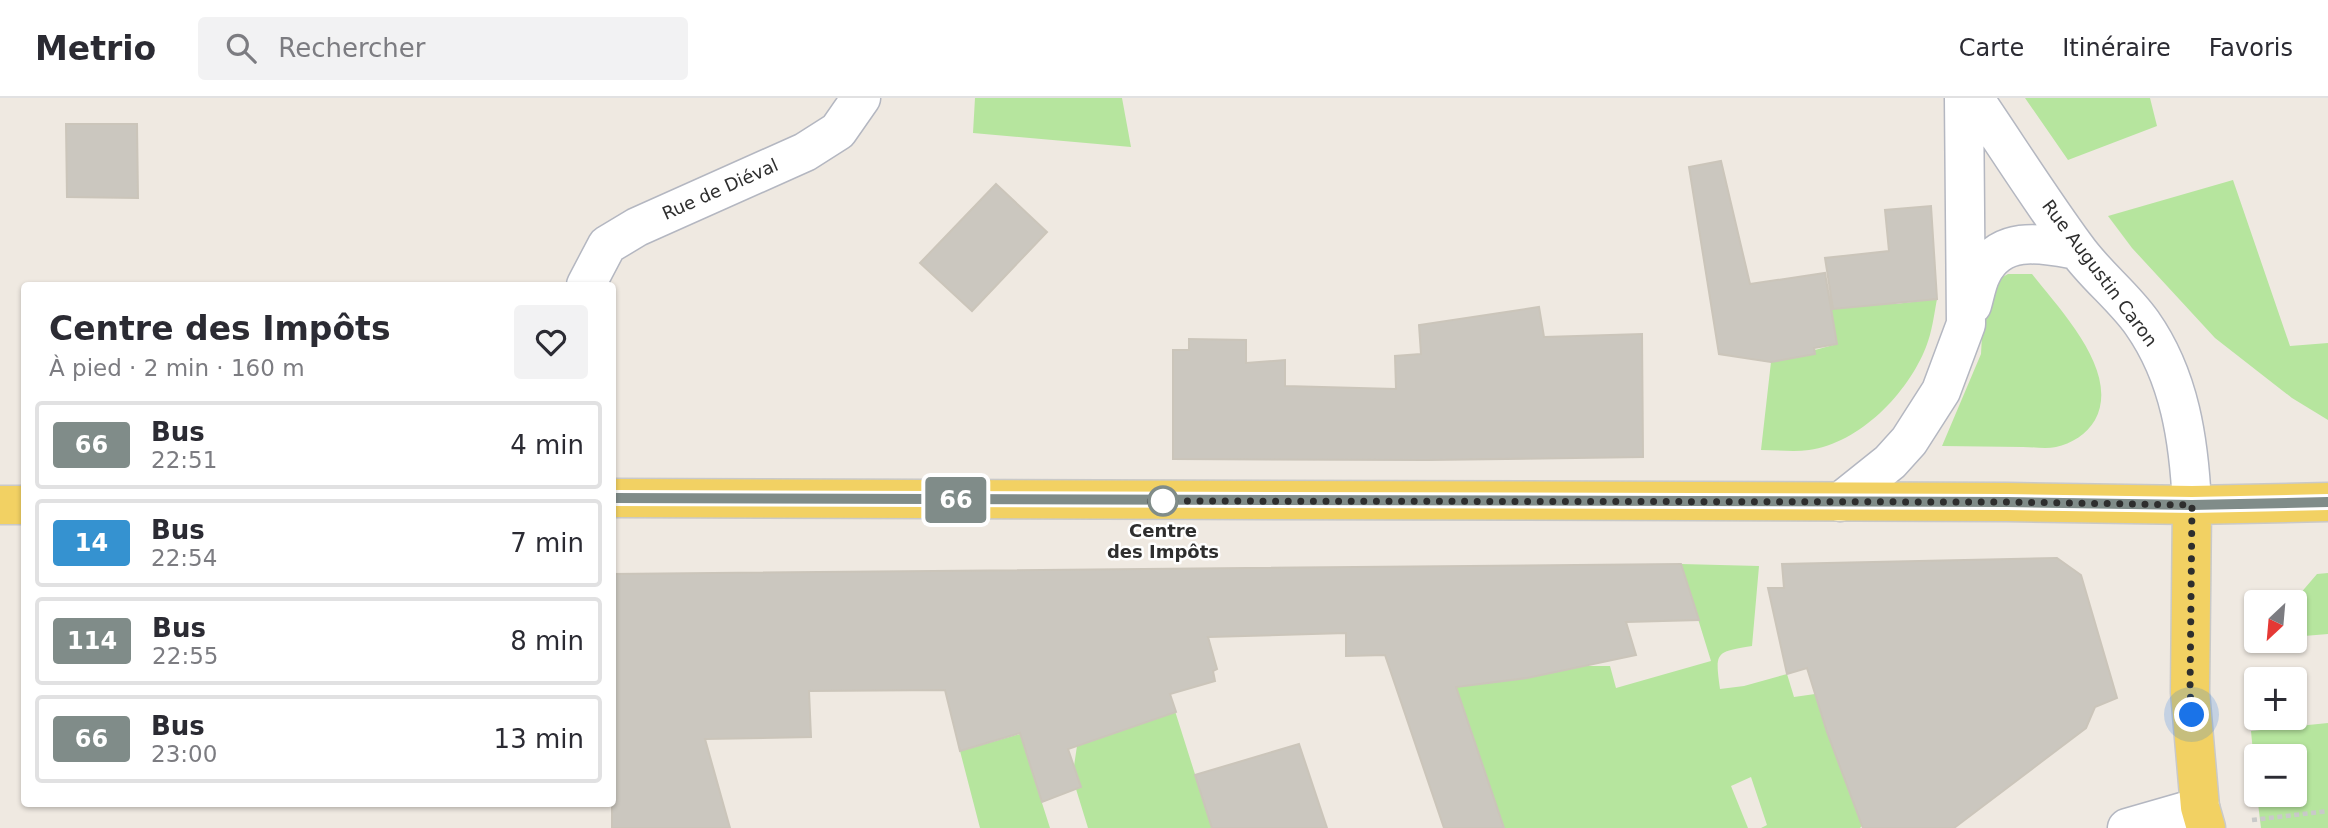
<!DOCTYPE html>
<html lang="fr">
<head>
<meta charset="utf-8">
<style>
	body { margin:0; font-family:"DejaVu Sans",sans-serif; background:#f2f2f3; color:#2b2b33; height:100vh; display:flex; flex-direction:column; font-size:26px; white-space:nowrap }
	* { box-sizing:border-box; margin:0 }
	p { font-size:23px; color:#7c7c81 }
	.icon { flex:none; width:38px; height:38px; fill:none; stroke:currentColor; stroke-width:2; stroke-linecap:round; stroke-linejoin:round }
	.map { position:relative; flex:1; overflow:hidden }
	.panel { position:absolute; left:21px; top:184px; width:595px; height:525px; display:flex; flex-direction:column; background:#fff; border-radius:7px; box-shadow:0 2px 5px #0004 }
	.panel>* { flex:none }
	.badge { padding:0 14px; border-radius:5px; font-size:24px; line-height:46px }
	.needle { width:46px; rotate:206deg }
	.controls { position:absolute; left:2244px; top:492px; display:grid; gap:14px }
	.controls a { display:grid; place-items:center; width:63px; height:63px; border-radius:7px; background:#fff; box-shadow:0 2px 5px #0004; font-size:35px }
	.you { position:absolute; width:35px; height:35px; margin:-18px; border:5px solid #fff; border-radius:50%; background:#1a73e8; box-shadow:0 0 0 10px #1a73e833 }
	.map>.badge { position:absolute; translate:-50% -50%; box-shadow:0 0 0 4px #fff }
	.round { display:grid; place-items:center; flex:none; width:74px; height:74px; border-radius:7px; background:#f2f2f3 }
	.summary { display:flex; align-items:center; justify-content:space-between; height:119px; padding:0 28px }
	h1 { font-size:33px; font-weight:800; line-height:52px }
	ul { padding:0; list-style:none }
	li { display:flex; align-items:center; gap:21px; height:88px; margin:0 14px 10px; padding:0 14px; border:4px solid #e1e1e2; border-radius:7px }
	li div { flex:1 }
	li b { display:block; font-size:26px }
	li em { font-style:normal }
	li .badge { min-width:77px; font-weight:700; text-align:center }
	header { display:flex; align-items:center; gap:42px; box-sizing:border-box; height:98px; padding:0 35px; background:#fff; border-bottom:2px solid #e1e1e2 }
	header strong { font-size:33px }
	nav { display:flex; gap:38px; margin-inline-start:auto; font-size:24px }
	.search { width:490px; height:63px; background:#f2f2f3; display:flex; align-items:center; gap:18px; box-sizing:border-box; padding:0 24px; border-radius:7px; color:#7c7c81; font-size:26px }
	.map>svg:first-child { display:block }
	.green { fill:#b6e59e }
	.building { fill:#cbc7bf; stroke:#cbc5ba; stroke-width:2 }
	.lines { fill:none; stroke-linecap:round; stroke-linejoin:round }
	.minor-casing { stroke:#b4b7c1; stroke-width:41 }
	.major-casing { stroke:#c9c9c9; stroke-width:41 }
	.path { stroke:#c9c9c9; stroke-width:4.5; stroke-dasharray:5 3.5; stroke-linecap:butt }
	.minor { stroke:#fff; stroke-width:38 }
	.major { stroke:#f2d163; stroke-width:38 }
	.line-casing { stroke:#fff; stroke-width:16 }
	.line { stroke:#808c89; stroke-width:10 }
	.walk { stroke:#2e2e2e; stroke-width:7; stroke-dasharray:0 12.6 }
	.stop-dot { fill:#fff; stroke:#808c89; stroke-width:3.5 }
	.labels { text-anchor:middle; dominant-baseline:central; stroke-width:5; stroke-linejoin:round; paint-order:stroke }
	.street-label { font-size:18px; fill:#2e2e2e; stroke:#fff }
	.stop-label { font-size:18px; font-weight:bold; fill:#2e2e2e; stroke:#fff }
</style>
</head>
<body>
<header>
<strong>Metrio</strong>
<div class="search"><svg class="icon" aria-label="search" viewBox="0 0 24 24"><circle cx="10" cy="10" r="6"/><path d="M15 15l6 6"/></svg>Rechercher</div>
<nav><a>Carte</a><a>Itinéraire</a><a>Favoris</a></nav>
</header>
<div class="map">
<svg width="2328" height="730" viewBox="0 0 2328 730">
	<rect width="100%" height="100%" fill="#efe9e1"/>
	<path class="green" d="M975 0H1122L1131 49 973 35Z
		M2025 0H2150L2157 28 2068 62Z
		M2233 82 2290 248 2328 245V322L2292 300 2215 240 2132 150 2108 118Z
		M2008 176H2032C2060 212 2121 274 2095 322 2087 336 2071 346 2056 349 2046 351 2034 349 2023 349 1996 349 1969 348 1942 348L1981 256 1982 237 1994 184Z
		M1893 196 1895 206 1937 201C1934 217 1932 234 1926 249 1908 295 1860 345 1809 352 1794 354 1777 352 1761 352L1771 264 1837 246 1830 205Z
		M1681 466 1759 468 1752 548C1715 554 1715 554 1720 591L1744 588 1787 576 1794 599 1815 596 1862 728 1860 730H1761L1767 727 1751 679 1731 688 1748 730H1504L1451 574 1568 568H1610L1616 590 1711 563Z
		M2328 475V536L2304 538 2294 535 2293 504 2317 476Z
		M1175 613 1212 730H1088L1076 691 1081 689 1074 668 1077 648Z
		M2328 625V730H2261L2257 697 2294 696V658H2256V686L2251 633Z
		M1020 636 1050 730H980L960 653Z"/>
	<path class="building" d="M66 26H137L138 100 67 99Z
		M1721 63 1750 186 1825 175 1837 246 1814 250 1815 256 1771 264 1719 256 1689 69Z
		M996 86 1047 134 972 213 920 165Z
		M1931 108 1937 201 1833 211 1825 160 1889 153 1885 112Z
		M1539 209 1544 239 1642 236 1643 359 1427 362 1173 361V252H1189V241L1246 242V265L1285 262V288L1396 291 1395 258 1421 256 1419 227Z
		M2057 460 2081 477 2117 600 2095 609 2086 630 1954 730H1863L1827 634 1807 570 1787 576 1768 490H1784L1782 466Z
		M1681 466 1699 522 1626 524 1636 557 1527 580 1456 589 1504 730H1444L1385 557 1346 558V535L1208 539 1217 571 1213 573 1215 583 1170 596 1176 614 1068 651 1081 689 1042 704 1020 635 960 653 945 592 809 593 811 639 705 641 730 730H612V476Z
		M1299 646 1327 730H1212L1195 677Z"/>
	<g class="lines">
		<g class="minor-casing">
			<path id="minor" d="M1974 0C2008 50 2040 101 2076 150 2095 177 2123 198 2142 225 2180 279 2189 343 2192 407
				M586 187 607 147 637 129 805 54 838 33 861 0
				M1972 207C1975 197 1977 184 1982 175 2001 136 2043 146 2077 152
				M1840 404 1890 364 1909 343 1941 293 1966 226 1964 0
				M2127 730 2200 709"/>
		</g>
		<g class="major-casing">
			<path id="major" d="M612 400 2007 404 2192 407 2328 404
				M0 407H24
				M2192 407 2190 594 2200 709 2206 730"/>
		</g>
		<path class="path" d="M2252 722 2328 713"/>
		<use href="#minor" class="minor"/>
		<use href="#major" class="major"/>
	</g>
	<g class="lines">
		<g class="line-casing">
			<path id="line" d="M612 400 2007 404 2192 407 2328 404"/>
		</g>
		<use href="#line" class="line"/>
		<path class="walk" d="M1163 403H1150L2007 404 2192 407 2190 594 2192 617"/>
	</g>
	<circle class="stop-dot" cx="1163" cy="403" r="14"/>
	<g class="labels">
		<g class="street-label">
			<text transform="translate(720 91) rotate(-24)">Rue de Diéval</text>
			<text transform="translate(2100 175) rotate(53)">Rue Augustin Caron</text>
		</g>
		<g class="stop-label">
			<text x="1163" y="432">Centre<tspan x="1163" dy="21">des Impôts</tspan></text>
		</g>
	</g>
</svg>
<div class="controls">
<a><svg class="needle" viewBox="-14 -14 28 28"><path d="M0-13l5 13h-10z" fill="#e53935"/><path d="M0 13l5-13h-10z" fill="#7c7c81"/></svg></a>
<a>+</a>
<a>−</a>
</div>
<div class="you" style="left:2192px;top:617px"></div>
<b class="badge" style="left:956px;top:402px;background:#808c89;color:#fff">66</b>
<section class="panel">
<div class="summary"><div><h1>Centre des Impôts</h1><p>À pied · 2 min · 160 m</p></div><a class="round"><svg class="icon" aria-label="heart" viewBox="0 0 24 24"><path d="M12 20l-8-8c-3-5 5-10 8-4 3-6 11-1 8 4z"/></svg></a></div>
<ul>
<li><span class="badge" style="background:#808c89;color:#fff">66</span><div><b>Bus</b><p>22:51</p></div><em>4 min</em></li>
<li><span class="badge" style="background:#3592d0;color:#fff">14</span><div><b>Bus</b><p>22:54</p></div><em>7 min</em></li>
<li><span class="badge" style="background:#808c89;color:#fff">114</span><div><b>Bus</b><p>22:55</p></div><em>8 min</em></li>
<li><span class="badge" style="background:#808c89;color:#fff">66</span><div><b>Bus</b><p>23:00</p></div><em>13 min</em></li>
</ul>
</section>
</div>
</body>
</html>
